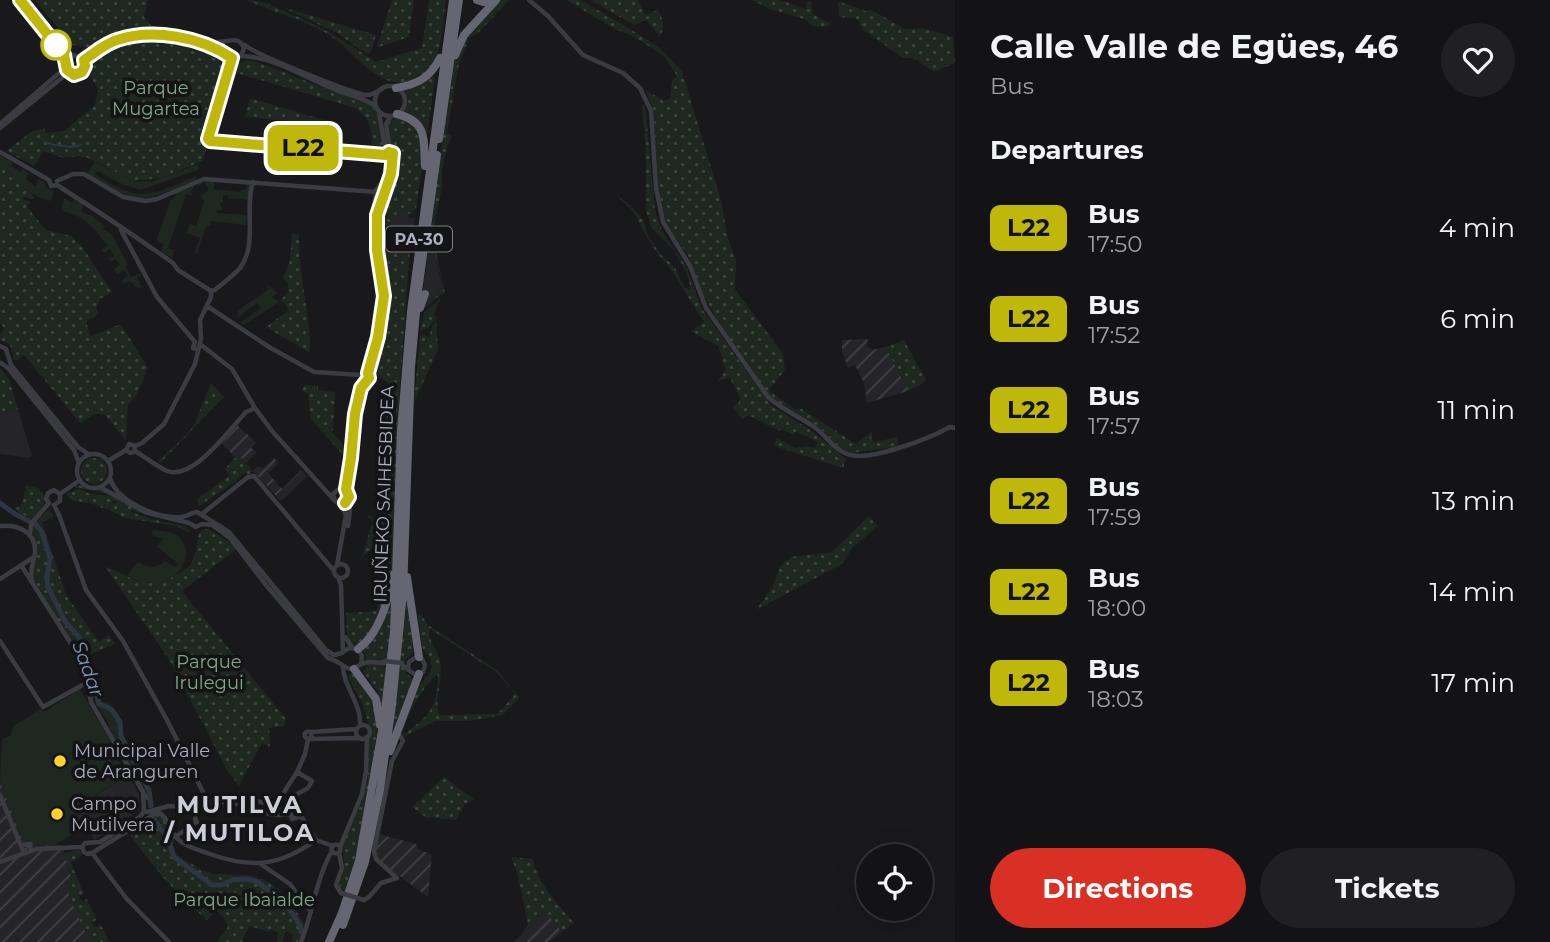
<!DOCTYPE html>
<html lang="en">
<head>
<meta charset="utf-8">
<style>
	body { margin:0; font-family:Montserrat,sans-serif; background:#202022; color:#f1f3f6; height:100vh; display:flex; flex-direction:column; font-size:26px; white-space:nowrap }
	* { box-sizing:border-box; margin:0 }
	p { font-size:23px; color:#9d9ea0 }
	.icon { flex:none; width:38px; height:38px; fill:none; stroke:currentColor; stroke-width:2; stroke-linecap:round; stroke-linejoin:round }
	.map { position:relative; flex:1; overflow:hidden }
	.side { display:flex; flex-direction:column; background:#131214; width:595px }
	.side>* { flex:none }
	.badge { padding:0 14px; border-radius:10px; font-size:24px; line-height:46px }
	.fabs { position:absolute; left:856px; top:844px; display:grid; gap:14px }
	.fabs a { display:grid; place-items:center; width:77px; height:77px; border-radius:50%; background:#131214; box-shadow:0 7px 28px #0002,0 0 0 2px #323234; font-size:35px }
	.map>.badge { position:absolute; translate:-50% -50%; box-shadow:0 0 0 4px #fff }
	h2 { padding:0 35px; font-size:26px; line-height:63px }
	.round { display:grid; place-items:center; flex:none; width:74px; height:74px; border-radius:37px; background:#202022 }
	.overview { display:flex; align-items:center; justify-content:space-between; height:119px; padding:0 35px }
	h1 { font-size:33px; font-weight:700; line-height:52px }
	.cta { display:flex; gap:14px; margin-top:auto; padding:14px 35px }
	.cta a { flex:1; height:80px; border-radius:42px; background:#d93025; color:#fff; font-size:28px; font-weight:700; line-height:80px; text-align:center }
	.cta a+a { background:#202022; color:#f1f3f6 }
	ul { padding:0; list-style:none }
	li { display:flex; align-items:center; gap:21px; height:91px; padding:0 35px }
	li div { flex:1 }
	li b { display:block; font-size:26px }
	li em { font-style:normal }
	li .badge { min-width:77px; font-weight:700; text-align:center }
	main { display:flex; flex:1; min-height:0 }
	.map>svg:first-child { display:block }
	.built { fill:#252428 }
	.industrial { fill:url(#industrial-furrows) }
	.grass { fill:url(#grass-dots); fill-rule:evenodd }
	.forest { fill:url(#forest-firs) }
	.garden { fill:#1e2720 }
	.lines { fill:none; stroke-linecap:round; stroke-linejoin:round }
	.stream { stroke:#2d3541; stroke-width:2 }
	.river { stroke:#2d3541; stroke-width:5 }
	.tertiary { stroke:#3b3b42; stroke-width:4.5 }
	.motorway { stroke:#656672; stroke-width:8 }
	.tertiary-bridge { stroke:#3b3b42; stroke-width:4.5 }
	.line-casing { stroke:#fff; stroke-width:16 }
	.line { stroke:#bfb80a; stroke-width:10 }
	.stop-dot { fill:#fff; stroke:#bfb80a; stroke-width:3.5 }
	.poi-dot { fill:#ffd32c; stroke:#141316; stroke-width:2.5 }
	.labels { text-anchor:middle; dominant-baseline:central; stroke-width:7; stroke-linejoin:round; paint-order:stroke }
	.shield { fill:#141316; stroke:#7d7f8a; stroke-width:2 }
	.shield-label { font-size:16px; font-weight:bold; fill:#aaadbc }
	.park-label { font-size:18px; fill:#7fa887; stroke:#141316 }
	.street-label { font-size:18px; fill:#aaadbc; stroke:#141316 }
	.poi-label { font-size:18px; fill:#aaadbc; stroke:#141316; text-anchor:start }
	.water-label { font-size:19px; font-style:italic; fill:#7e96b9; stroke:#141316 }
	.district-label { font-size:24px; font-weight:bold; letter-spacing:2px; fill:#cbcdd7; stroke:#141316 }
</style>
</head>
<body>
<main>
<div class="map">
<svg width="955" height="942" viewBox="0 0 955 942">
	<defs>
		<pattern id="industrial-furrows" width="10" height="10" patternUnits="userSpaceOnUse" patternTransform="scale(1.75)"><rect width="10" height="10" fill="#252428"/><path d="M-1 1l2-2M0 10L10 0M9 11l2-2" fill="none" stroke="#424145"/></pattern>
		<pattern id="grass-dots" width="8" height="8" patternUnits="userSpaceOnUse" patternTransform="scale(1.75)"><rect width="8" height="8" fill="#1e2720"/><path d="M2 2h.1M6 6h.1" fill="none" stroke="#3c443e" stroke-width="1.8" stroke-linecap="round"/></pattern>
		<pattern id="forest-firs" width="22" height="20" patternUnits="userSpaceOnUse" patternTransform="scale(1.75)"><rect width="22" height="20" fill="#1e2720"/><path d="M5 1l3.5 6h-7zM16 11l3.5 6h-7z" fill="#3c443e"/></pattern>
	</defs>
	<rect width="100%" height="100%" fill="#19181b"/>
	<path class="built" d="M401 210 406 211 410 219 415 217 412 239 406 241 399 251 390 247 387 235 393 216Z
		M428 254 433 255 436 260 442 286 440 293 427 306 422 296Z
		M18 409 32 456 29 458 0 454V414Z
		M128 775 139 794 140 810 94 840 76 808Z"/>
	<path class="industrial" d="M868 339 867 346 872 350 886 347 908 391 867 403 864 383 855 365 848 368 842 352V340Z
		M237 425 256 442 251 448 257 452 246 463 238 455 236 458 222 444Z
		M274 458 279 463 268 473 282 489 301 470 307 476 281 501 253 471 258 466 262 469Z
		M0 781 23 840 62 845 90 942H0Z
		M379 834 416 844 418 849 432 855 428 897 377 859 375 848Z
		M546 912 562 932 549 942H514Z"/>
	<path class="grass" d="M35 0H148L144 17 153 28C127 30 108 33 87 48L72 45Z
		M247 0C263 0 275 7 289 13 321 26 348 43 376 62L422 48 429 0H446C441 30 445 71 410 81 394 86 379 78 367 68 353 56 342 43 326 33 302 19 273 13 247 0Z
		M392 0H414L409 37 379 47 377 46Z
		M498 0H509L478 33 469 38 458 68 447 133 452 136C444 152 442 167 442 184 441 197 436 210 435 223 432 247 441 270 445 294L440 295 425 308V305L427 306C446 287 443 285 436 260H433V255L430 254V249L434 198 454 63 461 43Z
		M566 0H581L638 34 659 47 682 71 722 204 727 235 736 260 735 289 783 354 785 370 769 390 795 410 802 409 856 444 873 431 871 438 875 442 897 437 899 447 850 453 840 448 819 427 771 398 721 327 704 296 688 256 663 218 657 181 654 113 646 90 664 101 670 98 672 81 677 76 664 56 633 36 615 29Z
		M590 0H638L645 15 658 10C664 20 665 27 660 37L646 20 634 25Z
		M752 0H780L806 9V2L811 1 813 14 831 24 826 27 813 26 804 19 772 10Z
		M838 1 865 11 870 9 905 29 923 28 953 37 955 63 934 72 913 58H903L862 29 858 19 839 17Z
		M282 7 376 35 371 52 367 54 337 33Z
		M158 39C180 42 215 42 226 64 221 76 200 136 202 145L207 146 203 161 161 178 133 181 88 158 80 156 63 158 44 151 34 166 6 151 31 132 44 128 46 133 64 131 95 105 98 89 89 74 94 56C116 46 133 40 158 39Z
		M250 60C278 68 303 80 331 91 343 96 367 98 375 110 381 120 381 135 383 147L380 149H372C372 130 371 119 355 108L230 71 233 65Z
		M434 76 435 77 427 137 401 113C409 107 410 97 403 89Z
		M250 98 331 122V125L245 117Z
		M645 103 655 211 662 231 687 268 702 309 771 405 812 431 846 459 843 468 774 446 777 438 795 448 808 446 815 448 818 442 796 432 794 435 781 429 779 431 748 415 743 420 732 406 738 404 740 398 730 378 718 381 726 370 718 346 691 331 704 322 670 268 659 256 645 234 634 212 614 193 631 206 643 220 648 235 661 255 674 266 685 288 691 289 687 274 674 250 651 227 646 210V155L642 106Z
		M395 117 413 124 418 130 423 161 416 209 408 215 402 210C389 217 386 234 390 247L394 248V250L398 251 406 241 410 249 400 387 393 570 375 625 359 645H352L358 642 351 643 347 638 346 613 376 611C385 589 394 568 377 547L380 541 362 557 372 523 371 519 368 518V515L373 517 379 538 386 546 374 518 378 515 382 493 388 383 370 369 385 296 378 246 377 219 396 157V153L390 145 388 123Z
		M0 164 35 197 33 199 24 197 23 199 31 202 27 207 46 230 71 236 81 245 112 292 100 299 96 308 99 314 86 322 91 336 121 324 148 368 136 396 128 405 126 441 105 415 95 414 80 423 24 355 16 361 13 359C13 347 11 344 0 340V334L5 329 0 323Z
		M292 234 299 235C298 275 311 315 310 353L266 327 289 310 283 302 279 303 288 291V285L283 278 290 261Z
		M441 297 434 315 436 317 438 349 414 403 420 333 429 337 435 317 429 328 420 331 424 313Z
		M904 340 926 380 919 386 908 391 886 347Z
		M0 368 9 379 18 409 0 414Z
		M211 383 224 397 160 463 158 461 185 436 195 423Z
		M304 385 318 386V407V390L335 392 333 431 326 425 347 449 343 455 311 419 308 394 302 391Z
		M238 455 253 471 248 475 245 472 235 482 199 506 197 499 229 476 232 479 225 469Z
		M81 471a13 13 0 1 1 26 0a13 13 0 1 1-26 0Z
		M26 485 37 488 44 494V505L33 519 19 513 14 508 19 507 23 501Z
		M77 485 104 491 142 513 186 524 194 535 184 523 156 518 132 510 131 512 151 519 185 526 192 534 176 526 125 518 109 510 111 505 117 502 114 500 108 510 88 502 87 503 71 500 66 494 79 489 88 493 109 496 101 492 76 488 74 486Z
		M49 509 53 517 42 522 66 595 99 642 109 635 115 644 82 658 34 581 33 566 37 554 32 526Z
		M869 516 878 526 852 548 842 564 756 610 772 588 780 566 791 557 832 552Z
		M204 529 211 530 238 548 182 591 286 719 284 726 269 728 270 747 262 743 239 786 227 770 170 661 105 566 137 581 168 580 190 566 196 551 199 533Z
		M394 587 389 651 381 710 377 691 363 672C367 665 368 657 363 651L373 638Z
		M406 587 415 651 405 660C404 671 405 674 414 679L391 740Z
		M420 613 428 625 497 670 519 697 503 715 470 721H435L404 737C401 722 412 700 419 687 422 680 429 676 432 668L430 659 422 647 418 616ZM430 629 496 672 514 692V696L497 714 439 715C434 697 444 679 440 660 437 648 427 642 430 629ZM436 675H438C438 708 429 715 405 734L403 731C409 711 421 690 436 675Z
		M350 673 356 675 370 693 378 723 362 841 348 891 342 890 339 884 344 870 343 844 361 803 367 781 369 738 372 735 362 703 348 677Z
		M444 777 474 799 465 804 456 820 429 817 428 819 412 807Z
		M157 813 162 815 170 833 175 840 171 846 175 854 202 870 214 874 250 875 269 882 288 898 305 925 298 942H291L293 934 286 931 282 942H277L278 933 272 930 269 932 249 926 242 942H217L228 927 225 919 216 910 207 920C177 895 153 867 130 835L129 830Z
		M78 850 83 854 71 863 84 894 80 895 79 899 83 901 86 898 97 919 92 923 93 926 97 927 100 924 110 942H90L70 899 65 881 72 877 64 853Z
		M511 857 533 859C537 883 559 905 574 923L562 932 546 912 520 937 528 924 517 873Z"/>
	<path class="forest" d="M87 656 94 673 100 701 109 703 119 714 121 730 151 790 154 807 148 808 144 792 113 736 107 720 93 699 82 658Z"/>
	<path class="garden" d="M0 155 12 162 11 166 20 172 22 169 29 173 26 179 35 186 39 179 44 182 46 188 54 191 51 201C30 197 15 179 0 164Z
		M95 162 136 182 153 181 199 164 198 170 141 190 124 185 97 171 95 174C142 205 149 195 197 176L196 180C139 204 141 206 87 174Z
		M204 180 214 181V189L240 192 241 190H246L247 184H249V200L228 198V195H223V203H220L222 210H217V213L247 215 246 225 211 221V226H207L205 229 197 254 195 253 200 238 186 233 190 224 196 226 204 201 200 196 209 190 204 182 197 187 198 182Z
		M196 184 191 191 193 196 186 194 168 248 174 250 172 258 161 252 164 244 158 242 157 238 171 199 176 196 175 193Z
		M64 198 72 203 75 199 83 204 82 212 92 216 105 226 103 229 112 235 128 264 125 267 131 277 140 273 141 275 137 278 141 286 146 285 138 289 130 281 124 284 122 280 128 276 124 270 117 274 114 269 120 265 116 259 110 262 108 259 114 256 110 249 104 253 102 250 108 246C94 231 89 216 61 211Z
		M266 284 278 293 272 297 279 302 244 325 240 323 261 308 257 303 237 318 238 310 269 289Z
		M153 530C160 531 169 531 175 534 203 550 174 603 127 575L138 562C147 568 156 569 165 561L175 567 178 564 156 546 164 539 151 535Z
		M80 689 111 742 108 744 128 775 76 807 91 830 89 831 84 826C69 836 55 849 39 845 31 844 31 839 23 840L0 781 2 739 11 735 12 727 40 709 45 711Z"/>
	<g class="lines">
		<path class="stream" d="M45 142 55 145
			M56 145 66 146
			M68 147 81 145"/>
		<path class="river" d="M0 503 15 514 35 524 42 532 50 558 47 578 48 587 66 623 79 637 94 676 99 704 111 709 120 722 121 737 149 790 151 806
			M154 820 168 838 174 857 212 885H222L232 880 245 879 258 882 287 906 300 925 301 932"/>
		<path class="tertiary" d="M20 0 64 55 67 70 77 75 84 69 85 63 81 57 72 55
			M25 0 72 55
			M529 0 548 16 583 55 623 73 640 88 651 111 656 188 663 222 690 266 706 308 768 397C781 409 798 416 813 426 825 434 833 449 847 454 868 463 930 438 950 427L955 428
			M245 45C254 54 356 95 367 95 373 95 377 91 382 89
			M242 56C274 57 306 78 336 90 349 96 365 97 376 107
			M81 57C107 35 140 28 174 33 188 35 202 40 216 42 228 43 238 34 244 48L241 56 235 58C228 56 223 50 216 47 187 35 147 30 117 40 105 44 95 53 84 60
			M375 101a15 15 0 1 1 30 0a15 15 0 1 1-30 0Z
			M379 112 386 153
			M0 124 65 68
			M0 128 63 77 71 74
			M390 151 386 124 391 116
			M0 152 49 180 51 186 57 185C96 210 135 236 173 263L178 270 211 291
			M57 181 73 174H84L123 197 145 201 157 199 204 179 376 192
			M121 230 157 297 195 342 193 348 197 349
			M211 291 215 290C223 283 233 276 240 268 258 245 244 208 253 182
			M207 306 269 347 314 372 361 375
			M200 344 232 369 255 408 272 431 335 501
			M0 346 6 349 11 365 78 447 90 455
			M1 363 8 368 74 450 79 463
			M126 450 130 453 134 452 135 446 142 443 164 424 195 364 201 339 200 320 211 297V291
			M135 451C145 457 156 466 167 471 193 481 230 429 246 412L255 408
			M77 471a17 17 0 1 1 34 0a17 17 0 1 1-34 0Z
			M108 461 126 450 129 444 135 446
			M110 478C117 502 158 519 181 517 188 516 191 513 197 512L229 532 326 650 334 655 342 653
			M100 487 145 512 189 523 196 527 202 524 212 525 230 538 266 585 328 658C339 661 343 667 351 669L367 662 385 663
			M60 494 80 480
			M347 501 350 511 348 526
			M49 503 46 499 48 493 54 490 60 494
			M341 504 345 503 349 497 346 485 351 458 355 414 361 389 369 377 368 373C376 348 382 324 383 299 385 274 374 245 376 218 379 195 396 176 392 152L386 153 388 158
			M54 505 59 515 86 590 123 641 167 720 203 792 209 801H213L215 804 212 807 208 804 201 808 169 806 147 812
			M54 505 60 501V494
			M202 514 248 477 254 476 334 571
			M0 526C18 524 36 532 35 552 34 563 29 569 32 580
			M30 535 31 524 49 503
			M334 571a7 7 0 1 1 14 0a7 7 0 1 1-14 0Z
			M21 565 75 650 86 675 91 702 143 792 144 811
			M337 565 346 515C343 505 333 503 333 494L340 488 345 475 353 403 376 330 379 293 373 246V217L376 190 386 177 388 158
			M338 577 341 585 343 651
			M0 579 34 557
			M345 637 352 647
			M0 641 43 707 88 682
			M343 652 349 648 358 649 362 656 361 664
			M402 665 414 674 423 672 425 665 422 659 416 657 409 662 408 668
			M343 666C343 687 362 703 360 726
			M356 732a7 7 0 1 1 14 0a7 7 0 1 1-14 0Z
			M304.5 735a3.5 3.5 0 1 1 7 0a3.5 3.5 0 1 1-7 0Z
			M310 732 357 729
			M310 739 360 738
			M297 772 312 781 308 788 288 799 281 797Z
			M297 772 305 754 308 739
			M0 795 21 846
			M288 799 292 819 301 816 316 840 333 846
			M214 802C243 799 262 820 289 814
			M227 802 229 799 241 797 285 808 289 811
			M175 837 197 822 195 819 197 808
			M331.5 849a4.5 4.5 0 1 1 9 0a4.5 4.5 0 1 1-9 0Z
			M340 847 362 794 366 771 367 737
			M31 851 30 844 22 845V849L26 853 37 849 82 847
			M339 852 342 868 336 885 341 893
			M92 853 158 812C169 817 169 833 180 841 189 848 199 850 210 854 252 869 280 866 316 840
			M92 853 126 898 169 942
			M92 853 87 854 84 852 82 847 85 843 100 842 140 817 144 811
			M0 862 25 853
			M262 865 290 884 311 912
			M397 878 376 859 374 851 392 761 403 741 400 735
			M364 900 369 897 381 883 397 878
			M301 942C313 912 316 879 332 851"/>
		<path class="motorway" d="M477 0 483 2 491 0
			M455 55 464 35 496 0
			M396 88C418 84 430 78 440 58
			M397 114C429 122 423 141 425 166
			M439 139 459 0
			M420 308 425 294
			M407 577 419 657
			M358 649C380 634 388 599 394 574
			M354 669 376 699 380 725
			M390 751 419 674
			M343 925 365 862 380 790 392 705 403 592 411 367 418 291 437 155
			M329 942 342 913 359 861 384 719 394 632 401 431 411 311 453 0"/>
		<path class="tertiary-bridge" d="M385 661 402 663
			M341 893 364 900"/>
	</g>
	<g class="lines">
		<g class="line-casing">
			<path id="line" d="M20 0 64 55 67 70 74 75 82 72 85 66 84 60C95 53 104 44 117 40 153 28 201 37 232 58L208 139 210 141 386 155 389 152 393 153 391 174 377 215V250L384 296 378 337 368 373 369 378 361 388 355 414 351 458 346 489 349 497 345 503"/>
		</g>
		<use href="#line" class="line"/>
	</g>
	<circle class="stop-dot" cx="56" cy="45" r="14"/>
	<g class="poi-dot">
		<circle cx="60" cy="761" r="7"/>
		<circle cx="57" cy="814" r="7"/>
	</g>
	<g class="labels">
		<rect class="shield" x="386" y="226.5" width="66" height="25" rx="5"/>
		<g class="shield-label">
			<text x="419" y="239">PA-30</text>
		</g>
		<g class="park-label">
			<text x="156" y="88">Parque<tspan x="156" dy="21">Mugartea</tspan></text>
			<text x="209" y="662">Parque<tspan x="209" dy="21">Irulegui</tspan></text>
			<text x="244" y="900">Parque Ibaialde</text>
		</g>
		<g class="street-label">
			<text transform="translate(384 494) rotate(-88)">IRUÑEKO SAIHESBIDEA</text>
		</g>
		<g class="poi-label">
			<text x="74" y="751">Municipal Valle<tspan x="74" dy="21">de Aranguren</tspan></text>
			<text x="71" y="804">Campo<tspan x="71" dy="21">Mutilvera</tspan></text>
		</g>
		<g class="water-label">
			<text transform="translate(88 669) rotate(70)">Sadar</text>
		</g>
		<g class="district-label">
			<text x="240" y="804">MUTILVA<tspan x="240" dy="28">/ MUTILOA</tspan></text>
		</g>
	</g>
</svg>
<div class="fabs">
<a><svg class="icon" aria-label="locate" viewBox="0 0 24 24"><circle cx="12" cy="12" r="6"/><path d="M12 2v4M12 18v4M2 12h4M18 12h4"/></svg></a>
</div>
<b class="badge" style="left:303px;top:148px;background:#bfb80a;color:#111">L22</b>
</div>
<section class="side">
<div class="overview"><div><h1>Calle Valle de Egües, 46</h1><p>Bus</p></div><a class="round"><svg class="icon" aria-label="heart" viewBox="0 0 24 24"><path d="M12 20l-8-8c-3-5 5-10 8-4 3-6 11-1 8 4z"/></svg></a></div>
<h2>Departures</h2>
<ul>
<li><span class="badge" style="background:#bfb80a;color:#111">L22</span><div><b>Bus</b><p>17:50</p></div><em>4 min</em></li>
<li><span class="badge" style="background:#bfb80a;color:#111">L22</span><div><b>Bus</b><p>17:52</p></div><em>6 min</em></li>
<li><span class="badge" style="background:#bfb80a;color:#111">L22</span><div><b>Bus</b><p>17:57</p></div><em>11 min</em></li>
<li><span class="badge" style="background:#bfb80a;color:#111">L22</span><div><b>Bus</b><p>17:59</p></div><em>13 min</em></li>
<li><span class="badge" style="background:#bfb80a;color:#111">L22</span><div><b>Bus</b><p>18:00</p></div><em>14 min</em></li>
<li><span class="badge" style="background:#bfb80a;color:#111">L22</span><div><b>Bus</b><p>18:03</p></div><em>17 min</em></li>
</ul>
<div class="cta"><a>Directions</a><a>Tickets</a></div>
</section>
</main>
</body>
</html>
